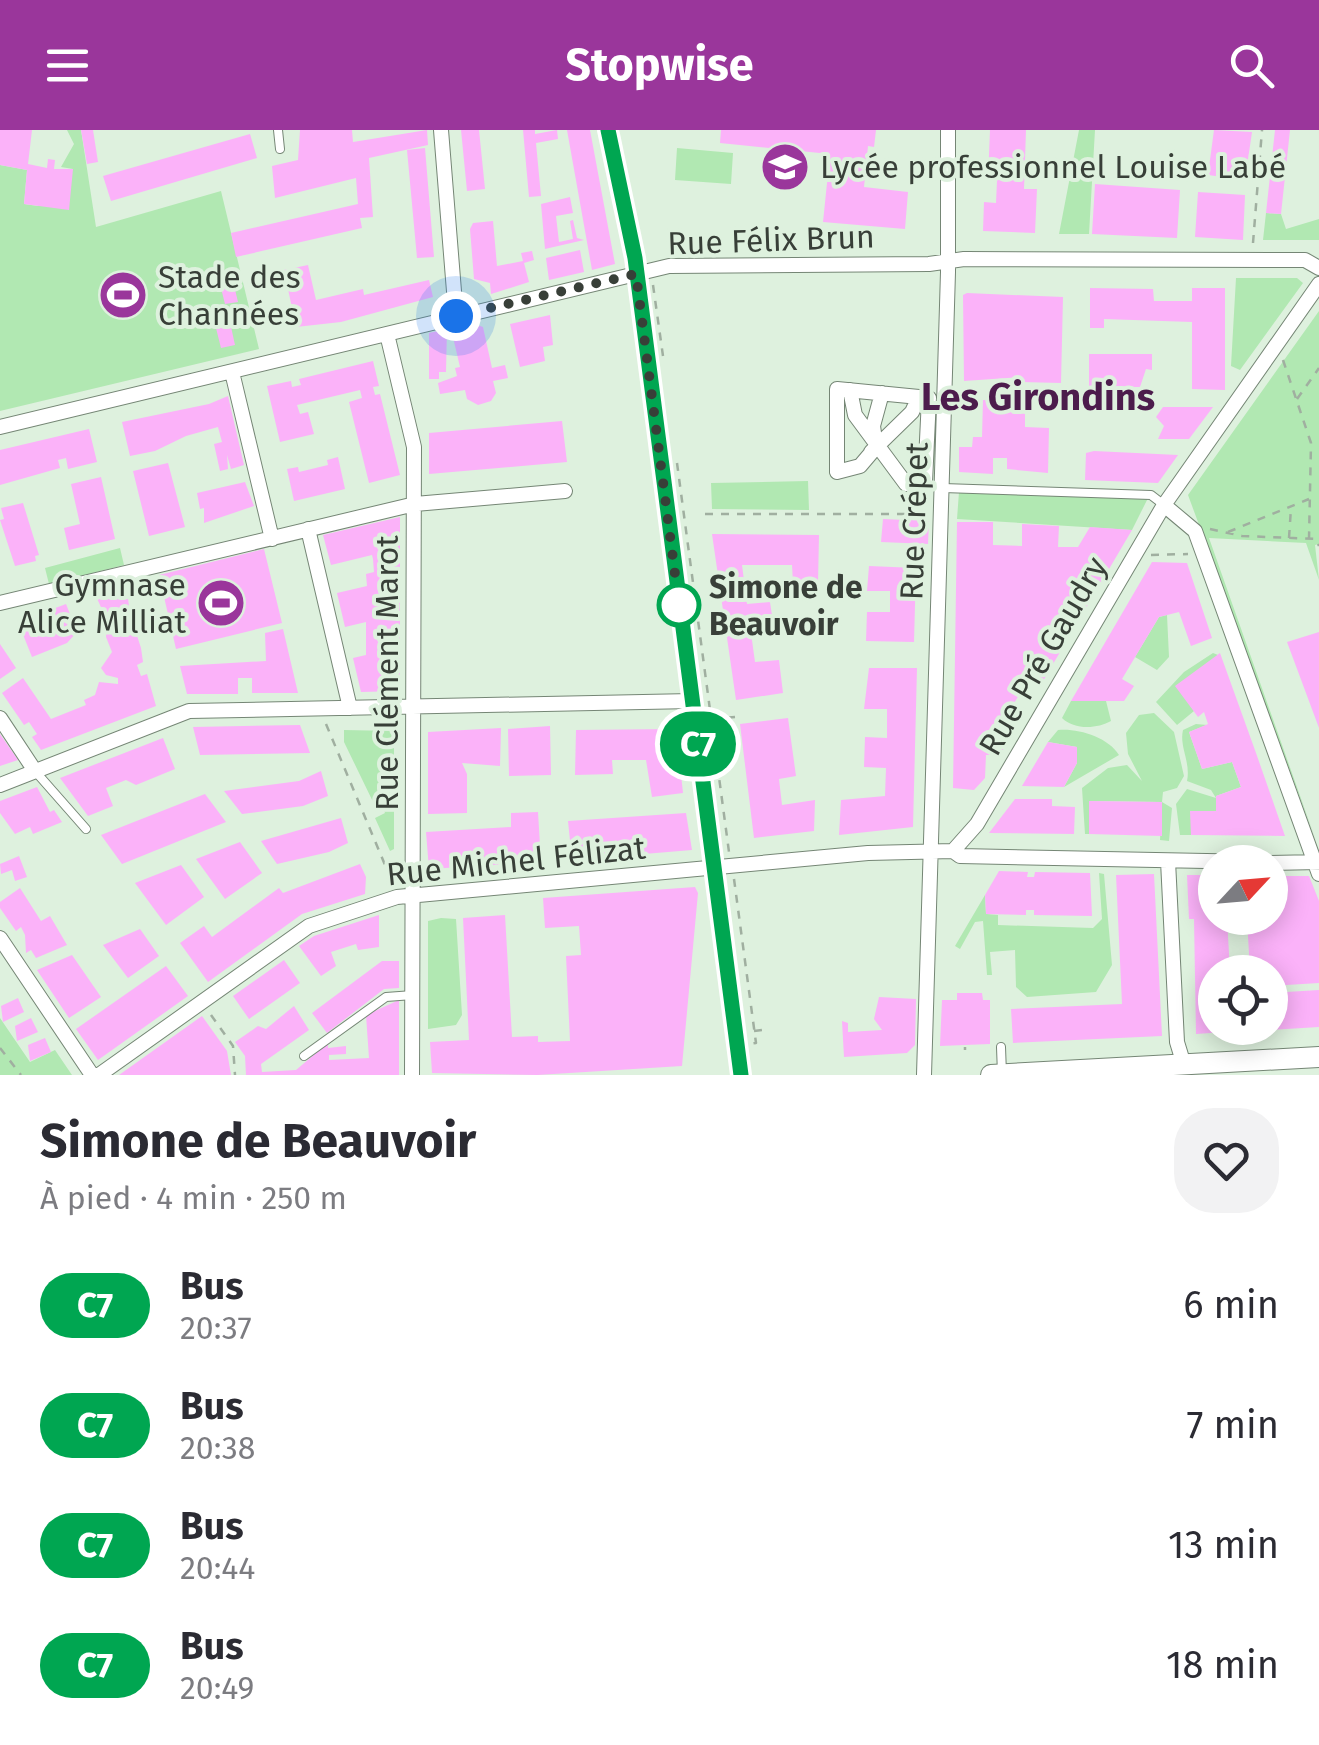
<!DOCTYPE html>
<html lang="fr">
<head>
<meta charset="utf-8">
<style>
	body { margin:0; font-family:"Fira Sans",sans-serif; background:#f2f2f3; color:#2b2b33; height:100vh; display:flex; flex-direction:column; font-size:38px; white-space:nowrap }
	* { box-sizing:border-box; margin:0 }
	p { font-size:32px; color:#7c7c81 }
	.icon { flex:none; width:55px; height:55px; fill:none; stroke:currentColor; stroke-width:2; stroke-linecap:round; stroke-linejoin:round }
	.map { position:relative; height:945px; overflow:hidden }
	.side { display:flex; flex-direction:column; background:#fff; flex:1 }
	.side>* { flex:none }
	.badge { padding:0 20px; border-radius:32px; font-size:35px; line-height:65px }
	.needle { width:65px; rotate:64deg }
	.fabs { position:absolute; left:1198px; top:715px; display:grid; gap:20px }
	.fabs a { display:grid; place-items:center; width:90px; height:90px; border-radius:50%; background:#fff; box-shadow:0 5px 25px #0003; font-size:50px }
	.you { position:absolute; width:50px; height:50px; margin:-25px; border:8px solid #fff; border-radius:50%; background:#1a73e8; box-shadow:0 0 0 15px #1a73e833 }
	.map>.badge { position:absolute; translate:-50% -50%; box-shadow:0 0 0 5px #fff }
	.round { display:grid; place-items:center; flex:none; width:105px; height:105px; border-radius:40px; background:#f2f2f3 }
	.headline { display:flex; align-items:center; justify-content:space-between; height:170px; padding:0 40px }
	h1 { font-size:48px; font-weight:700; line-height:75px }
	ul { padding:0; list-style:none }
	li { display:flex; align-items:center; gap:30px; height:120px; padding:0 40px }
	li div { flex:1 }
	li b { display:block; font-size:38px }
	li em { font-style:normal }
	li .badge { min-width:110px; font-weight:700; text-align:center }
	header { display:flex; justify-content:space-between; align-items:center; height:130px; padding:0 40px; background:#9a369b; color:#fff; font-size:45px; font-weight:700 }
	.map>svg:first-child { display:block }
	.green { fill:#b1e8b2 }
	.building { fill:#fbb2f9 }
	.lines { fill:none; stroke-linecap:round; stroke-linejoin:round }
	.lane-casing { stroke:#758675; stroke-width:10 }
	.street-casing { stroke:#758675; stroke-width:16 }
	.secondary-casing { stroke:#758675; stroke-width:22 }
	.path { stroke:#a0afa0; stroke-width:2.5; stroke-dasharray:8 8; stroke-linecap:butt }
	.lane { stroke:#fff; stroke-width:8 }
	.street { stroke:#fff; stroke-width:14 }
	.secondary { stroke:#fff; stroke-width:20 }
	.line-casing { stroke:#fff; stroke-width:22 }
	.line { stroke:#00a651; stroke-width:15 }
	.walk { stroke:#383f38; stroke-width:10; stroke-dasharray:0 18 }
	.stop-dot { fill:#fff; stroke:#00a651; stroke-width:5 }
	.labels { text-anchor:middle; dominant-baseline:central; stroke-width:8; stroke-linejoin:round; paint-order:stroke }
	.poi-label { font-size:32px; fill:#383f38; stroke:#def1de; text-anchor:start }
	.street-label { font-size:32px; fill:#383f38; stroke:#def1de }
	.stop-label { font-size:32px; font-weight:bold; fill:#383f38; stroke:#def1de; text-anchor:start }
	.quarter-label { font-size:38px; font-weight:bold; fill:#4c1c4c; stroke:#def1de }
</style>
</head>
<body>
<header><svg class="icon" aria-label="menu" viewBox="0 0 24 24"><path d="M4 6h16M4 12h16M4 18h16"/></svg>Stopwise<svg class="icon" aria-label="search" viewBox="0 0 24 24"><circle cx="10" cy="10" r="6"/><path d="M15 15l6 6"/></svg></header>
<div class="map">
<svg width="1319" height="945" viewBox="0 0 1319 945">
	<rect width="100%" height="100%" fill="#def1de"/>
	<path class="green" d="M67 0H81L96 97 221 61 259 219 0 281V35L27 40 24 74 38 76 73 39 61 37 74 14Z
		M1079 0H1095L1089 104H1059Z
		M677 18 733 23 731 54 675 50Z
		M1266 83 1281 84 1286 99 1319 89V110H1263Z
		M1236 148H1297L1303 153 1240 240 1231 236Z
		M1319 181V414L1315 415 1319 450 1306 413 1209 408 1316 711 1188 365Z
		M808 351 809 380 712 379 711 353Z
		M959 362 1148 368 1132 400 957 389Z
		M120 418 124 435 49 454 45 438Z
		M1167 485 1169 527 1157 540 1135 527 1159 487Z
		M1213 523 1218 525 1194 581 1177 595 1156 572 1184 542Z
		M1071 571H1106L1111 591C1097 599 1074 600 1062 588Z
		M1154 583 1174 602 1184 646 1177 658 1163 662 1162 672 1172 678 1169 711 1160 710 1162 672 1090 671 1089 704H1085L1082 658 1108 638 1127 635 1142 651 1128 624 1126 603 1139 585Z
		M1196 594 1207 595 1189 602 1202 639 1232 632 1241 657 1216 666V681H1191V705H1180L1176 674 1187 659 1216 668 1211 660 1187 651C1191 632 1179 617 1183 600Z
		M344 600 394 601V719L390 721 375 688 385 683 382 676 376 678 344 612Z
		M1058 600C1078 598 1108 607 1119 625L1064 657 1077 633V617L1048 612Z
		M1099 743 1104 744 1112 835 1096 862 1027 867 1016 857 1015 820 990 822 992 845H987L983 791 975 792 960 819 955 816 985 765 986 784 998 785V795L1093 798 1102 789Z
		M441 788 456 789 462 885 456 895 428 899V791Z
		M0 888 30 932 55 920 72 945H0Z"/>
	<path class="building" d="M0 0H32L28 34 47 38 48 29 55 30 54 39H73L69 80 24 74 27 40 0 35Z
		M81 0H93L98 32 87 34Z
		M300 0H352L353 12 427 0 428 15 369 28 373 87 360 88 362 98 236 127 231 103 358 74 356 48 275 68 272 36 298 30Z
		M461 0H479L485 59 467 61Z
		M523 0H535V4L557 0 558 9 536 13 541 66 529 67Z
		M567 0H590L615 134 592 140Z
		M721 0H876L874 17 868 16 864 57 908 62 905 99 823 92 830 24 720 13Z
		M990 0H1026L1024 59H1037L1035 103 983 101 984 72 996 73 997 51 988 50Z
		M1214 0 1252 2 1245 50 1208 45Z
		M1275 0H1290L1281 84 1266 83Z
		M250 4 257 28 111 71 103 46Z
		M425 18 434 127 417 128 407 20Z
		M1095 54 1180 60 1177 108 1092 104Z
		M1198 62 1245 65 1243 110 1195 107Z
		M570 67 573 83 556 86 559 112 573 109 570 91 573 90 577 108 584 110 545 119 541 74Z
		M493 91 497 136 523 131 521 123 532 121 534 130 524 133 529 152 491 164 490 153 474 149 470 99 473 93Z
		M580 120 584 142 549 150 546 128Z
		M308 135 316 170 363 159 364 165 429 150 433 167 341 192 296 197 284 140Z
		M231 143 238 172 225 174 218 146Z
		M1090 158 1153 159 1154 171H1192V158H1225V260L1192 259V192L1104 189V198H1090Z
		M967 163 1063 167 1061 253 1021 252V247L964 251 963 165Z
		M228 183 235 215 221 218 213 186Z
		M550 185 553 215 543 217 545 231 520 237 510 194Z
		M469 192 483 197 492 238 505 235 508 248 493 251 496 263 491 271 478 275 467 269 465 260 440 264 438 253 457 246 455 238 460 237 452 203Z
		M447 199 446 242H439V249H429V203Z
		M1089 224H1152V240L1146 239 1140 257H1089Z
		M373 231 379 256 373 257 375 265 380 264 400 345 369 353 349 272 362 268 360 260 297 275 300 284 308 282 314 304 280 312 267 256 291 251 292 257 301 255 299 249Z
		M228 266 244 335 231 339 227 325 228 339 220 341 214 314 222 312 218 297 186 306 155 321 130 326 122 292 209 274Z
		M983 270 1025 272V297L1049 298 1048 343 1007 339V328H993V344L959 342V317H972L973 307H982Z
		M1163 277H1213L1189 309H1158L1164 296 1156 287Z
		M562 291 567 332 429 344V303Z
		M89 299 97 332 68 339 66 328 58 330 60 338 0 355V320Z
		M1094 321 1178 325 1158 353 1085 350 1086 323Z
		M338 327 345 359 294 371 287 339 298 337 299 342 328 335 327 330Z
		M168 333 185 397 149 406 133 341Z
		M101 347 115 409 69 420 64 398 80 394 71 354Z
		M245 352 254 376 204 393V378L200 379 197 363Z
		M23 373 39 425 35 426 36 431 15 436 0 390 4 389 1 378Z
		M400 387V561L361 562 353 528 366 525V492L345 497 337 463 367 456 366 444 374 442 373 429 372 425 331 435 323 405Z
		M883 389 929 391 928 414 881 412Z
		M957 392H993V415L1022 416V394L1059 396 1058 417H1078L1090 397 1132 400 1043 551 1032 544 1003 591 1015 599 1000 625H986L985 648 974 660 953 658Z
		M712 404 819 405 818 453H793L792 435H742L747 474 770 472 774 499 751 503 755 532 779 530 783 563 736 570Z
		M264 419 282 493 176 519 159 445Z
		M1152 432 1187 433 1212 508 1191 516 1179 482 1159 487 1122 549 1134 556 1124 571H1071Z
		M869 436 916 438 914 512 866 511 867 482H890V461H867Z
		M126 453 130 484 141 518 143 532 137 535 141 546 147 544 156 576 41 620 32 607 37 604 29 592 24 595 2 563 23 548 51 589 86 575 84 570 95 565 99 552 118 554V548L106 545 101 538 112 522 106 507 107 490 93 460Z
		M66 474 77 502 67 513 32 527 18 492Z
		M283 499 298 563H252V548H238V564H187L180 536 266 531 265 503Z
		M1319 502V598L1287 512Z
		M0 514 16 538 0 549Z
		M1220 523 1256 623 1285 706 1191 705 1190 681H1216V666L1241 657 1232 632 1202 639 1189 602 1208 594 1204 582 1198 587 1175 556Z
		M869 538H917L913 697 839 705 841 670 885 666 886 638 864 637 865 607 887 608V579H864Z
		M788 588 796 646 779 649 782 675 815 670 814 701 754 708 740 594Z
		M300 595 310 623 200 625 193 597Z
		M550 596 551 645 509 646 508 599Z
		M501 598 500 636 462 633 467 644V683L428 684V602Z
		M676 599 683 663 652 667 646 630H612L613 644 575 645 576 600Z
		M0 604 18 630 0 636Z
		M163 608 175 639 136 655 126 650 106 658 113 676 88 686 60 648Z
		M1048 612 1077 617V633L1064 657 1022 656Z
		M321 641 328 666 303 676 242 684 224 661 299 651Z
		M37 657 50 682 54 680 62 692 33 704 30 697 15 704 0 683V671Z
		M205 664 226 692 122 734 101 705Z
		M1015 669H1052V676L1075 677 1074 704 989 703Z
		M1089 671 1162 672V706L1089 704Z
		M538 682 541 732 429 739 426 702 511 697V683Z
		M686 683 692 720 572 730 568 691Z
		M341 688 348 713 329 722 277 734 261 711Z
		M240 712 262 743 225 769 196 729Z
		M19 726 27 747 15 751 12 740 1 744 0 734Z
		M360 734 366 747 365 764 302 784 208 852 180 813 204 796 212 807 279 758 283 763Z
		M181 735 204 767 166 795 135 753Z
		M999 741 1028 742 1027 747H1034L1035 742 1090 743 1092 786 1034 785V780H1026V785L986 784 985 765Z
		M1154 744 1162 906 1013 913 1011 879 1122 874 1116 745Z
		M1187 745H1215V788H1227L1230 842H1215V898L1254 900 1196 904 1194 789H1189Z
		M1270 746H1309L1319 771V853L1270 856V842H1250L1247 788H1270Z
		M695 757 698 763 682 936 537 945 432 943 430 912 469 910 463 788 505 785 512 907 538 906V912L570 911 566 826 581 825 579 796 545 798 543 768Z
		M20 758 41 791 50 786 67 815 36 828 31 820 26 823 25 805 21 797 16 801 0 778V772Z
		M379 785V817L358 820 356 814 331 822 336 836 321 846 299 816 314 806Z
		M140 799 159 826 128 848 103 815Z
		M72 825 101 867 69 888 37 840Z
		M284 830 300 853 249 889 233 866Z
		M382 831H399V858L384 859 327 903 312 883Z
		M166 836 188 866 98 930 76 899Z
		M1319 860V897L1270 900V863Z
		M957 863H982L983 870H990V914L940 916 942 870H957Z
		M879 867 916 869 915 915 907 923 844 927 842 891 848 893V902L882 900 874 889Z
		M18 868 24 882 3 892 1 876Z
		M399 870V945H246L245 926 235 912 258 896 266 899 294 876 309 900 261 934 262 942 296 940 328 913V918L346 916V924L329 925V930L369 928 366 885Z
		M202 886 227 921 231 945H119Z
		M31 888 38 902 17 911 15 896Z
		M45 908 51 922 30 931 28 915Z"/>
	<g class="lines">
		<g class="lane-casing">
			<path id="lane" d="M278 0 280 19
				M943 358 1151 365 1164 375
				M35 641 86 699
				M1001 917 1002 944
				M304 926 386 867 413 865"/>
		</g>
		<g class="street-casing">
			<path id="street" d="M441 0 456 186
				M608 0 635 128 741 945
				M387 204 414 317 412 945
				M232 242 272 409
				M850 260 855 285 906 354
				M0 297 669 136 929 134 964 129 1305 130 1319 138
				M875 310 873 296 882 263
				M877 316 860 336 837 342V259L929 268 925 352
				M871 322 912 282 919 267
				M1164 375 1195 401 1319 744
				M308 399 350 578
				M0 473 415 374 565 361
				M0 588 35 641
				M0 655 189 581 692 571
				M953 721 960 726 1257 732
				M1168 731 1177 912 1184 935
				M1270 733 1319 732
				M0 808 92 945
				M99 945 309 796 397 767 868 723 953 721 977 694 1164 375 1319 154
				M924 945 948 142V0"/>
		</g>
		<g class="secondary-casing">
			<path id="secondary" d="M991 945 1319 927"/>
		</g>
		<path class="path" d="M1253 113 1262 0
			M653 155 663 226
			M1283 230 1311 313 1309 409
			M1297 269 1319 238
			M677 333 729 722
			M705 384H929
			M1210 399 1242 406 1319 409
			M1228 402 1309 369
			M1289 408 1291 378
			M1318 414 1319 416
			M1151 425 1188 424
			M713 589 735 587
			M326 594 393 754
			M734 749 756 913 749 914
			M211 885 233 916 235 945
			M754 901 769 899
			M965 917V920
			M0 918 21 945"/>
		<use href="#lane" class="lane"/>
		<use href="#street" class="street"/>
		<use href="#secondary" class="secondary"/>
	</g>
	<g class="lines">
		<g class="line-casing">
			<path id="line" d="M608 0 635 128 741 945"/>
		</g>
		<use href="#line" class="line"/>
		<path class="walk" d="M456 186 636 144 679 475"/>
	</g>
	<defs>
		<g id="school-disc" transform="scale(2.5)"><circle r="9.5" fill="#9a369b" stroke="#def1de"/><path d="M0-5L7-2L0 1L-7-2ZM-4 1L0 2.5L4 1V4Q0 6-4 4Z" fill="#fff"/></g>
		<g id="stadium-disc" transform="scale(2.5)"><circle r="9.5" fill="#9a369b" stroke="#def1de"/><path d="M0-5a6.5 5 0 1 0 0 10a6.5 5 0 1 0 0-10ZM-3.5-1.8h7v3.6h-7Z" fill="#fff"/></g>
	</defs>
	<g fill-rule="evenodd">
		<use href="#school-disc" x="785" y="37"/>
		<use href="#stadium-disc" x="123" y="165"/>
		<use href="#stadium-disc" x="221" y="473"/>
	</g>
	<circle class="stop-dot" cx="679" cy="475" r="20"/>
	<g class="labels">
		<g class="poi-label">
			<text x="820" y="37">Lycée professionnel Louise Labé</text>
			<text x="158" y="147">Stade des<tspan x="158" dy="37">Channées</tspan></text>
			<text x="186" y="455" text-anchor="end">Gymnase<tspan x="186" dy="37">Alice Milliat</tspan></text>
		</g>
		<g class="street-label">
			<text transform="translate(771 110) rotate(-2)">Rue Félix Brun</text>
			<text transform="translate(914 391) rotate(-88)">Rue Crépet</text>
			<text transform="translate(1043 526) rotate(-60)">Rue Pré Gaudry</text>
			<text transform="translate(387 543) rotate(-90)">Rue Clément Marot</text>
			<text transform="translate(516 731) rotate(-6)">Rue Michel Félizat</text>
		</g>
		<g class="stop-label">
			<text x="709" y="457">Simone de<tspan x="709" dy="37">Beauvoir</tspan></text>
		</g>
		<g class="quarter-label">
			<text x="1038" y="267">Les Girondins</text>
		</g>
	</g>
</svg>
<div class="fabs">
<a><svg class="needle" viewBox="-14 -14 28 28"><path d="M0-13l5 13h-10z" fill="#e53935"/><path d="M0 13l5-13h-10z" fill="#7c7c81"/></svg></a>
<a><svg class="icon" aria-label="locate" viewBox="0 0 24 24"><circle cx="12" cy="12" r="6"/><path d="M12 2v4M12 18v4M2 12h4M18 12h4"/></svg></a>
</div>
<div class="you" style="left:456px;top:186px"></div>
<b class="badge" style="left:698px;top:614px;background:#00a651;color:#fff">C7</b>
</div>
<section class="side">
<div class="headline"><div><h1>Simone de Beauvoir</h1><p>À pied · 4 min · 250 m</p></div><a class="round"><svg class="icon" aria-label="heart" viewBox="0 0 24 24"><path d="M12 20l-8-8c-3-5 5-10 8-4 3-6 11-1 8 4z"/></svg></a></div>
<ul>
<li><span class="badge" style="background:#00a651;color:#fff">C7</span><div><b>Bus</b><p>20:37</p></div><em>6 min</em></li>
<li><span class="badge" style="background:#00a651;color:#fff">C7</span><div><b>Bus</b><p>20:38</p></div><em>7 min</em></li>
<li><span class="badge" style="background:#00a651;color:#fff">C7</span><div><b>Bus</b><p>20:44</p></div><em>13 min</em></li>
<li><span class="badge" style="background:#00a651;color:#fff">C7</span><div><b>Bus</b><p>20:49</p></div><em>18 min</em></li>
</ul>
</section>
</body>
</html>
